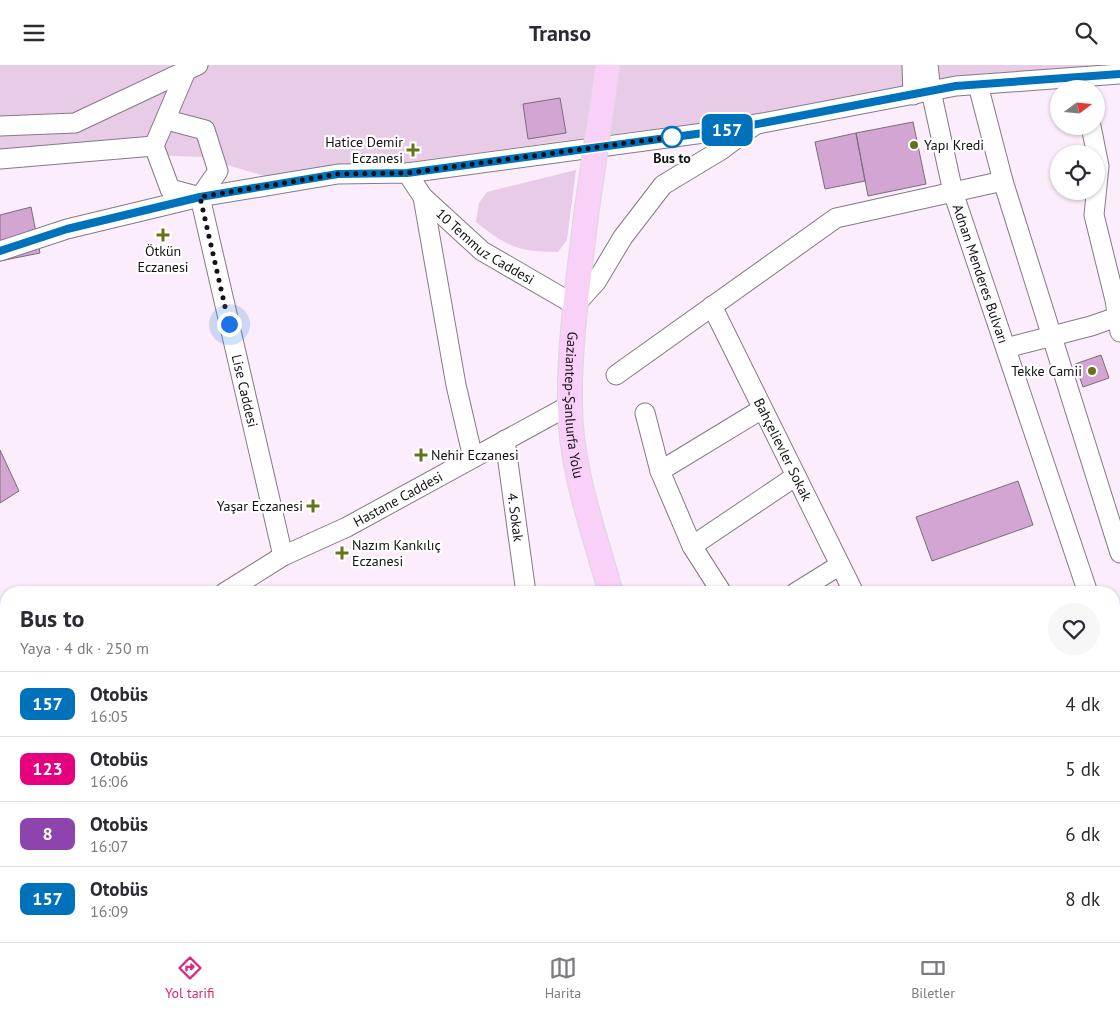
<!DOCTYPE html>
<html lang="tr">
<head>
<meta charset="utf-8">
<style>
	body { margin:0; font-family:"PT Sans",sans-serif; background:#f7f7f7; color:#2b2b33; height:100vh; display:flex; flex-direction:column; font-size:19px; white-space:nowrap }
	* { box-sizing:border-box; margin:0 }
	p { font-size:16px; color:#7c7c81 }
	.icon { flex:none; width:28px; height:28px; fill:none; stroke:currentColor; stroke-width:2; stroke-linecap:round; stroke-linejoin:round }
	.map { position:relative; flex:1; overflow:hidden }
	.side { position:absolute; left:0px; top:521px; width:1120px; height:356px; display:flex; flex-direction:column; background:#fff; border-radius:20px 20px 0 0; box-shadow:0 1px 4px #0004 }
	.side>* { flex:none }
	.badge { padding:0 10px; border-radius:8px; font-size:18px; line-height:32px }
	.needle { width:32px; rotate:74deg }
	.tools { position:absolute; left:1050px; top:15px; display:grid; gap:10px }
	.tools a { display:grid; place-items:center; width:55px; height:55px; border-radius:50%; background:#fff; box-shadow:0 1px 4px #0004; font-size:25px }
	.you { position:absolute; width:25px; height:25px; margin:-12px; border:4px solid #fff; border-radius:50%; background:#1a73e8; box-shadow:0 0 0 8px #1a73e833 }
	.map>.badge { position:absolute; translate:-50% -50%; box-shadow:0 0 0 2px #fff }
	.round { display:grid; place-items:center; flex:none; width:52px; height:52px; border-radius:26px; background:#f7f7f7 }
	.summary { display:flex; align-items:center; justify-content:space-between; height:85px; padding:0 20px }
	h1 { font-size:24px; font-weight:700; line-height:38px }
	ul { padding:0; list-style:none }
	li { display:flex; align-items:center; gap:15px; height:65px; padding:0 20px; border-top:1px solid #e1e1e2 }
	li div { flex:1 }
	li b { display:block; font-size:19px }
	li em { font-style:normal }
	li .badge { min-width:55px; font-weight:700; text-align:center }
	header { display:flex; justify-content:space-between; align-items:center; height:65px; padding:0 20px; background:#fff; font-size:22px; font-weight:700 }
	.tab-bar { display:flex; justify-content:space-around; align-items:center; height:70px; border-top:1px solid #e1e1e2; background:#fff; font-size:14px; color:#7c7c81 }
	.tab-bar a { display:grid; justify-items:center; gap:2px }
	.tab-bar .on { color:#db2777 }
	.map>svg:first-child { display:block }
	.green { fill:#e8cbe7 }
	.building { fill:#d3a5d2; stroke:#796d79 }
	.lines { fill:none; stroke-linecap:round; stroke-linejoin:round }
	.minor-casing { stroke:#857985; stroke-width:21 }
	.major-casing { stroke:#d9d9d9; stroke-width:26 }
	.minor { stroke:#fff; stroke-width:19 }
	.major { stroke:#f8d0f8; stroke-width:24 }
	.major-bridge-casing { stroke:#d9d9d9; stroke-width:26; stroke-linecap:butt }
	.major-bridge { stroke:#f8d0f8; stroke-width:24 }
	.line-casing { stroke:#fff; stroke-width:11 }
	.line { stroke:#0072bc; stroke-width:8 }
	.walk { stroke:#141014; stroke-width:5; stroke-dasharray:0 9 }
	.stop-dot { fill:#fff; stroke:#0072bc; stroke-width:2.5 }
	.poi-dot { fill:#66711a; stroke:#fff; stroke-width:2 }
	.labels { text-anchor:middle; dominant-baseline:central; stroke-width:4.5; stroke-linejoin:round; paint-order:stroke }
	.poi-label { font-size:14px; fill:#141014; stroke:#fff; text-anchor:end }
	.stop-label { font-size:14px; font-weight:bold; fill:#141014; stroke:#fff }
	.street-label { font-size:14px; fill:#141014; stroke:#fff }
</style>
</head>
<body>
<header><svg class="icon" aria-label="menu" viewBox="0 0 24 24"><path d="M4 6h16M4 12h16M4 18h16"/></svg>Transo<svg class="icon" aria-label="search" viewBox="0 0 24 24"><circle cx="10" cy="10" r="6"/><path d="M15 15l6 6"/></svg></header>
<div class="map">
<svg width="1120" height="877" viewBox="0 0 1120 877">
	<rect width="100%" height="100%" fill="#fbedfb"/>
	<path class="green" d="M0 0H1120V13L659 63 278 115 201 92 0 84Z
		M576 105 567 175 558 187C519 187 507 182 476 157L479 138 487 127Z"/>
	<path class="building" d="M560 33 566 68 528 74 523 39Z
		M913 57 926 119 868 131 856 68Z
		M856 68 865 116 825 124 815 77Z
		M31 142 40 188 0 196V150Z
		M1101 290 1109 313 1083 322 1075 299Z
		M0 385 19 426 0 438Z
		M1018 416 1033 460 932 496 916 452Z
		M6 685V747L0 750V688Z"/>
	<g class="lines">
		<g class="minor-casing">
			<g id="minor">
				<path d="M912 0 913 30"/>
				<path id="s1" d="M928 0 931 26 953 127 1088 528"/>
				<path d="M978 20 1003 116 1120 488"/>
				<path d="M167 55 205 65 218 106 200 132 170 124 154 81 186 6"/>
				<path d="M0 61 75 58 198 0"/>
				<path d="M1091 61 1099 101 1094 150 1115 235 1120 267"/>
				<path d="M0 94 154 81"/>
				<path d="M407 108 726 65 956 21 1120 9"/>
				<path id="s2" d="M200 132 283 491"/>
				<path d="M423 132 456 320 473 393"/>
				<path id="s3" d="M0 186 67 164 200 132 338 109 407 108 423 132 482 186 575 240 596 217 623 172 663 120 721 85 756 59"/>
				<path id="s4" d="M712 241 854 528"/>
				<path d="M1006 283 1091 261 1120 251"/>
				<path d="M616 310 836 153 1003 116"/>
				<path d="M645 348 660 406 692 481 722 528"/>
				<path id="s5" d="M505 375 526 528"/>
				<path d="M660 406 762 344"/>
				<path d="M692 481 796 411"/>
				<path id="s6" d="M224 528 283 491 347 462 570 340"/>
				<path d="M795 528 840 500"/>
				<path d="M0 563 6 577"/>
				<path d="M1114 580 1120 572"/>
				<path d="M1114 604 1120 623"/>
				<path d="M0 633 6 631"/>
				<path d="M0 730 6 727"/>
				<path d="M1114 762H1120"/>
				<path d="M0 859 6 856"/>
				<path d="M124 871 127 877"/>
				<path d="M373 871 376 877"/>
				<path d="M1038 871 1041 877"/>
				<path d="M218 877 231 871"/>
				<path d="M444 877 454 871"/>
				<path d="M677 877 696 871"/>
				<path d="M780 877 793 871"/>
				<path d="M879 877 886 871"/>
			</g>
		</g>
		<g class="major-casing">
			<g id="major">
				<path id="s7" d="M586 150C579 213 569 276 570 339 570 403 594 467 611 528"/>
				<path d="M938 871 947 877"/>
			</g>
		</g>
		<use href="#minor" class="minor"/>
		<use href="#major" class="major"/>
		<g class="major-bridge-casing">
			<path id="major-bridge" d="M586 150 608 0"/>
		</g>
		<use href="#major-bridge" class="major-bridge"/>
	</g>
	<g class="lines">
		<g class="line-casing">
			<path id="line" d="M0 186 67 164 200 132 338 109 407 108 726 65 956 21 1120 9"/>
		</g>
		<use href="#line" class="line"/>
		<path class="walk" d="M229 259 200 132 338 109 407 108 672 72"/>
	</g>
	<circle class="stop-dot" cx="672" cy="72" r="10"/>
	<g class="poi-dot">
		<circle cx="914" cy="80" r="5"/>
		<path d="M410.5 77.5h5v5h5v5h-5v5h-5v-5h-5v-5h5z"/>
		<path d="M160.5 162.5h5v5h5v5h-5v5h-5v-5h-5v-5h5z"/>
		<circle cx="1092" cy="306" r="5"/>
		<path d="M418.5 382.5h5v5h5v5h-5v5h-5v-5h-5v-5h5z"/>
		<path d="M310.5 433.5h5v5h5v5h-5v5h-5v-5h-5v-5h5z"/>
		<path d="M339.5 480.5h5v5h5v5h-5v5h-5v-5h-5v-5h5z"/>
	</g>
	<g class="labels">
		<g class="poi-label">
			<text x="403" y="77">Hatice Demir<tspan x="403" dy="16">Eczanesi</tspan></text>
			<text x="924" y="80" text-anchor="start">Yapı Kredi</text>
			<text x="163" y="186" text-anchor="middle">Ötkün<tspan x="163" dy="16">Eczanesi</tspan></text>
			<text x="1082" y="306">Tekke Camii</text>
			<text x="431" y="390" text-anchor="start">Nehir Eczanesi</text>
			<text x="303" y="441">Yaşar Eczanesi</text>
			<text x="352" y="480" text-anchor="start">Nazım Kankılıç<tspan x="352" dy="16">Eczanesi</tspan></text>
		</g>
		<g class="stop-label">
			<text x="672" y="93">Bus to</text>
		</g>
		<g class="street-label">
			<text stroke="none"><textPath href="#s3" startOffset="525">10 Temmuz Caddesi</textPath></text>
			<text stroke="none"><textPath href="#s1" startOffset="216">Adnan Menderes Bulvarı</textPath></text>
			<text stroke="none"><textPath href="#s2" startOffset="199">Lise Caddesi</textPath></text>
			<text stroke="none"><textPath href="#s7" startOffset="191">Gaziantep-Şanlıurfa Yolu</textPath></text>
			<text stroke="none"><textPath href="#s4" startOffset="160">Bahçelievler Sokak</textPath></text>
			<text stroke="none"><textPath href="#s6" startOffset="198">Hastane Caddesi</textPath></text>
			<text stroke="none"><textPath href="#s5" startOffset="78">4. Sokak</textPath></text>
		</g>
	</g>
</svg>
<div class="tools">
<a><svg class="needle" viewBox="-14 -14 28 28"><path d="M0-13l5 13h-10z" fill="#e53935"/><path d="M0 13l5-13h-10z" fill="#7c7c81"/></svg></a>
<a><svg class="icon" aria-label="locate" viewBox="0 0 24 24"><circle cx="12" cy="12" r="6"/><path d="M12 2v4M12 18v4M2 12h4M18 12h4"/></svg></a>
</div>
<div class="you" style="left:229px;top:259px"></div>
<b class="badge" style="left:727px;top:65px;background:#0072bc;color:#fff">157</b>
<section class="side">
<div class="summary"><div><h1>Bus to</h1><p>Yaya · 4 dk · 250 m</p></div><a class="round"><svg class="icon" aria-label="heart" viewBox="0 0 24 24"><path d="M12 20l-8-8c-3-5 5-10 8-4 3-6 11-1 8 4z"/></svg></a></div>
<ul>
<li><span class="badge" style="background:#0072bc;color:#fff">157</span><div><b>Otobüs</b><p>16:05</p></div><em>4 dk</em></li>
<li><span class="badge" style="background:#e6007e;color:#fff">123</span><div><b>Otobüs</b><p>16:06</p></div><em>5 dk</em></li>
<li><span class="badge" style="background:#8e44ad;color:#fff">8</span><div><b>Otobüs</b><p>16:07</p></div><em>6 dk</em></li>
<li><span class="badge" style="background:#0072bc;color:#fff">157</span><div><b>Otobüs</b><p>16:09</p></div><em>8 dk</em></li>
</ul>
</section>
</div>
<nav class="tab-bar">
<a class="on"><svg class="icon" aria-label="directions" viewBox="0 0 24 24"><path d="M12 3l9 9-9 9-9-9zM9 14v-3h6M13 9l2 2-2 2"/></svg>Yol tarifi</a>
<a><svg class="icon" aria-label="map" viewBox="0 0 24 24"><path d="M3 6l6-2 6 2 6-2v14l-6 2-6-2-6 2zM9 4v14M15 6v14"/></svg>Harita</a>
<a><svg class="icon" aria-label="tickets" viewBox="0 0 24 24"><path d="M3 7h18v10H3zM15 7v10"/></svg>Biletler</a>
</nav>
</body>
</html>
